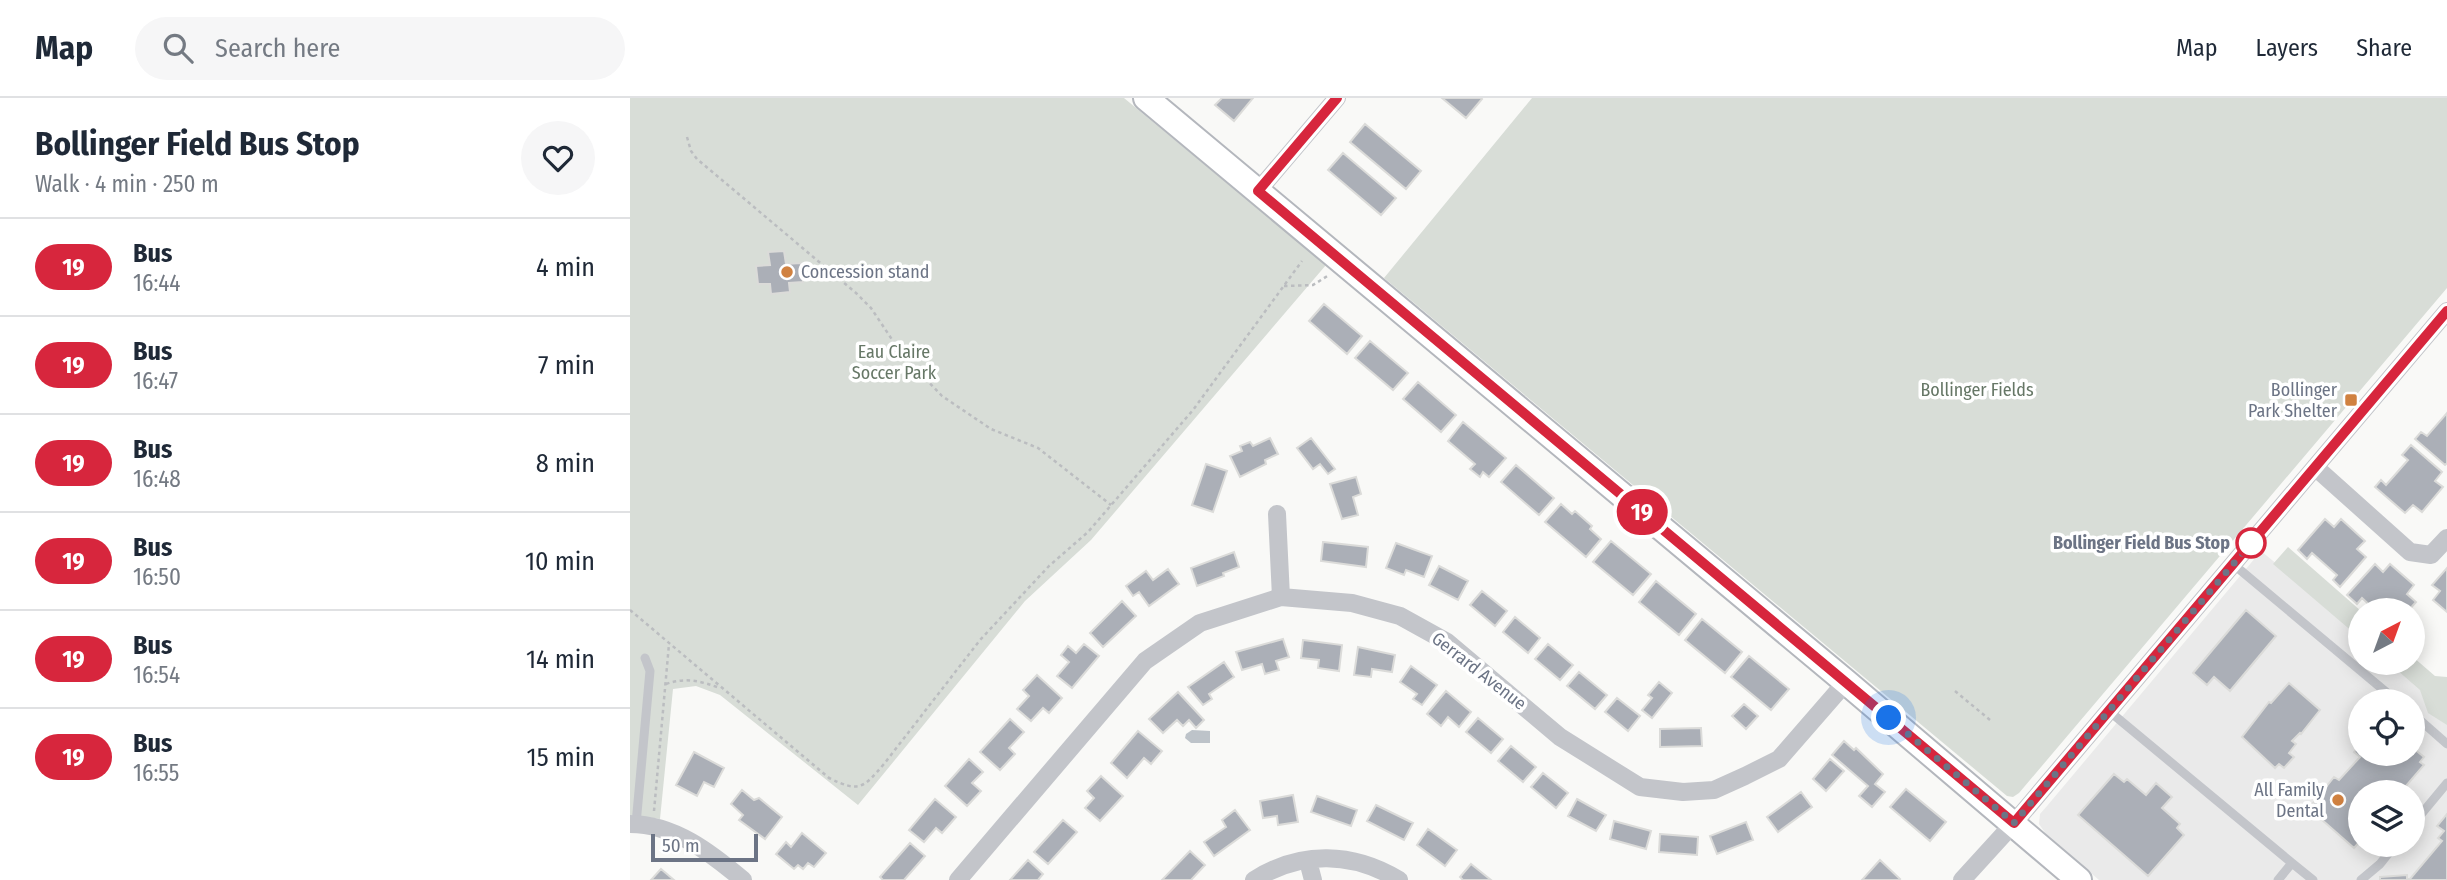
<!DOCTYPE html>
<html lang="en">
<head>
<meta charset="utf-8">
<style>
	body { margin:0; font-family:"Fira Sans Condensed",sans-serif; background:#f6f6f7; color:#1f2937; height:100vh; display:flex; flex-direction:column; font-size:26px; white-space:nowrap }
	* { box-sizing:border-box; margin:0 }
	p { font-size:23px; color:#747a83 }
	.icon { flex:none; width:38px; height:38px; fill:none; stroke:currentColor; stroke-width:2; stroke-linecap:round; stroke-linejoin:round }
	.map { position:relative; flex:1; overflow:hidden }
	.drawer { display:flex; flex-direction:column; background:#fff; width:630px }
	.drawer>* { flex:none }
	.badge { padding:0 14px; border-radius:23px; font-size:24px; line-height:46px }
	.needle { width:46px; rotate:41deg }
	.tools { position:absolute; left:1718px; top:500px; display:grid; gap:14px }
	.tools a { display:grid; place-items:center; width:77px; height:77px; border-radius:50%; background:#fff; box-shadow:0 4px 18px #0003; font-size:35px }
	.scale { position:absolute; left:21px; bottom:18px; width:107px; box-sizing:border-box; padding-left:7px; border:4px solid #6c7485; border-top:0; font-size:19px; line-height:24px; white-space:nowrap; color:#6c7485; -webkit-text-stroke:5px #fff; paint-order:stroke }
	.you { position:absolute; width:35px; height:35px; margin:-18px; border:5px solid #fff; border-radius:50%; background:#1a73e8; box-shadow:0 0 0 10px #1a73e833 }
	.map>.badge { position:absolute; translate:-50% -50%; box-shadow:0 0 0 4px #fff }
	.round { display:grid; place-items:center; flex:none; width:74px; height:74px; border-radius:37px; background:#f6f6f7 }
	.headline { display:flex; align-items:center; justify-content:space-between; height:119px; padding:0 35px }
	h1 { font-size:33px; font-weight:700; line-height:52px }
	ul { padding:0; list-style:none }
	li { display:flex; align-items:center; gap:21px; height:98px; padding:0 35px; border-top:2px solid #e0e1e3 }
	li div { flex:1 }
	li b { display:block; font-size:26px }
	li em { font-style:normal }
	li .badge { min-width:77px; font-weight:700; text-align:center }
	header { display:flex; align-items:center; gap:42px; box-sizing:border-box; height:98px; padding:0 35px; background:#fff; border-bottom:2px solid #e0e1e3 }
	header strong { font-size:33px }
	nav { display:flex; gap:38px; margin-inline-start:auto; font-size:24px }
	.search { width:490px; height:63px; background:#f6f6f7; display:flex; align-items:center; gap:18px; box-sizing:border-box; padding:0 24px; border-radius:38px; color:#747a83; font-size:26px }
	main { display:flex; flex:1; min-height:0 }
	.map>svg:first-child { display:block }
	.built { fill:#eaeaea; fill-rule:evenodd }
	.green { fill:#d8ddd7 }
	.water { fill:#bdc3c9 }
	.building { fill:#abafb7; stroke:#dbdbd9; stroke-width:2 }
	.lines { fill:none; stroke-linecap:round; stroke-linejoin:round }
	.secondary-casing { stroke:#b4b7bd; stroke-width:28 }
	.path { stroke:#bbbdc0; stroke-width:2.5; stroke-dasharray:3.5 3.5; stroke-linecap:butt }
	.lane { stroke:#c3c5ca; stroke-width:9 }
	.street { stroke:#c3c5ca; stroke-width:18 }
	.secondary { stroke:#fff; stroke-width:24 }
	.line-casing { stroke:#fff; stroke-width:16 }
	.line { stroke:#d7263d; stroke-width:10 }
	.walk { stroke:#6c7485; stroke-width:7; stroke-dasharray:0 12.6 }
	.poi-dot { fill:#d08140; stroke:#fff; stroke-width:2.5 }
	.stop-dot { fill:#fff; stroke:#d7263d; stroke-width:3.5 }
	.labels { text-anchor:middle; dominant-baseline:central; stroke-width:7; stroke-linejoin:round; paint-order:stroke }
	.poi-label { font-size:18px; fill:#6c7485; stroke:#fff; text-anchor:end }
	.park-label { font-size:18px; fill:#676; stroke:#fff }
	.stop-label { font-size:18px; font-weight:bold; fill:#6c7485; stroke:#fff; text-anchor:end }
	.street-label { font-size:18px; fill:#6c7485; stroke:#fff }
</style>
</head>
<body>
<header>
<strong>Map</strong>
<div class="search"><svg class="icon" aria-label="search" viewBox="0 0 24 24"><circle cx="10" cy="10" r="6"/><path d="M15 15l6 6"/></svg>Search here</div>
<nav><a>Map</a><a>Layers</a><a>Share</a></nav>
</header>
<main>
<section class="drawer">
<div class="headline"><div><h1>Bollinger Field Bus Stop</h1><p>Walk · 4 min · 250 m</p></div><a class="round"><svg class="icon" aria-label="heart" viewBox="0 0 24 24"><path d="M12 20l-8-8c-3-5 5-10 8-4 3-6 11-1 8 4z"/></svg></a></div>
<ul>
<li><span class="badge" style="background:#d7263d;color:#fff">19</span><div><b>Bus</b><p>16:44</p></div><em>4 min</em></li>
<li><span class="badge" style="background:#d7263d;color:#fff">19</span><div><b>Bus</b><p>16:47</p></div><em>7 min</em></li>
<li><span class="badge" style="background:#d7263d;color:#fff">19</span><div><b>Bus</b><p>16:48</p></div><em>8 min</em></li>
<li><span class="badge" style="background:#d7263d;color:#fff">19</span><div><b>Bus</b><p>16:50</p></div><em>10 min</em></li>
<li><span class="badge" style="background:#d7263d;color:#fff">19</span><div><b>Bus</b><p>16:54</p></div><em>14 min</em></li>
<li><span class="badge" style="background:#d7263d;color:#fff">19</span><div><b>Bus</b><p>16:55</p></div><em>15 min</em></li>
</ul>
</section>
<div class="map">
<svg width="1817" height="782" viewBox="0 0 1817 782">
	<rect width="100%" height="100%" fill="#f9f9f7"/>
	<path class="built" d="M1631 453 1731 535V565H1767L1817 606V782H1469L1416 736 1409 726 1410 716 1417 708ZM1731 604H1783V656H1731ZM1731 695H1783V747H1731Z"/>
	<path class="green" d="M0 0H494L696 167 461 442 395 503 228 707 90 597 66 588 43 591 30 721 0 717Z
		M902 0H1817V190L1389 695 1383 699 1377 698 754 180Z
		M1658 449 1731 513V541L1643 466Z
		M1783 559 1805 578 1817 579V627L1798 615 1790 592 1759 565H1783Z"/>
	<path class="water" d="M562 632 580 633V645H561L555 640 556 636Z"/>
	<path class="building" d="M592 0H623L604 23 585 7Z
		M812 0H851L852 1 836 20Z
		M735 26 791 73 776 91 720 44Z
		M713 55 766 100 751 117 698 72Z
		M154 153 156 166 171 165 173 184 159 185 160 194 141 196 140 186H128L126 168 140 167 138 154Z
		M694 206 732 238 717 256 679 223Z
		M740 243 778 275 763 292 725 260Z
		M788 284 826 317 811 334 773 301Z
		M1817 315V365L1815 367 1785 341 1791 334 1797 338Z
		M833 324 876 360 859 379 853 374 850 379 840 371 845 366 818 343Z
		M640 340 648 356 635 362 636 366 610 379 600 358 612 353 610 348 620 344 623 348Z
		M681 340 705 371 698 376 690 366 683 371 667 350Z
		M1781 347 1812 374 1805 383 1813 389 1792 414 1783 407 1775 415 1745 389 1751 382 1756 387 1778 362 1772 357Z
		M576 366 597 373 583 414 562 407Z
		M886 367 924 400 909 417 871 384Z
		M726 379 731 396 723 399 728 417 712 421 700 386Z
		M931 406 942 416 945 413 962 428 960 431 971 441 956 459 915 424Z
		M1695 421 1704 429 1711 421 1735 443 1727 451 1736 459 1710 489 1703 482 1707 477 1682 455 1677 461 1668 452Z
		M981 443 1021 476 1003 497 963 464Z
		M693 444 738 449 736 469 691 463Z
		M766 445 802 458 794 479 776 472 774 477 756 470Z
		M604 454 609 469 593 475 594 478 567 488 561 470Z
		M1745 466 1753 474 1760 466 1784 487 1777 496 1786 504 1778 513H1746L1732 500 1727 506 1717 497Z
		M809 468 838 483 828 502 799 487Z
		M1817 470V514L1803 502 1810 493 1802 487Z
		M538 471 549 486 519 508 509 494 503 498 496 488 516 473 523 482Z
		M1026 483 1066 516 1049 537 1009 504Z
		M852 493 877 513 865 528 840 507Z
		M492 503 506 518 473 549 460 535Z
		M1616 512 1646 538 1600 593 1584 579 1577 587 1563 575Z
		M885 519 910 540 898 555 873 534Z
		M1072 521 1112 554 1095 575 1055 542Z
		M653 541 659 559 646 563 649 572 635 576 632 566 612 572 606 554Z
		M673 542 712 547 709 573 688 570 689 562 671 560Z
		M454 546 469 558 442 590 427 578 439 564 431 557 438 548 446 555Z
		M918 546 943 567 930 582 905 561Z
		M728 549 765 557 762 574 742 571 741 579 724 577Z
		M1119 558 1159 591 1141 612 1101 579Z
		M594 564 604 579 579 596 582 601 573 607 558 589Z
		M781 568 807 587 792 607 783 601 787 596 770 584Z
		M949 574 977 597 965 611 937 588Z
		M407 577 432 600 419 615 413 610 401 623 387 611 399 598 393 592Z
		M1029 584 1042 595 1022 620 1012 612 1022 600 1018 597Z
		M1659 585 1690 612 1671 636 1670 635 1662 643 1666 646 1659 655 1664 659 1654 670 1649 666 1645 670 1612 639 1639 604 1641 605Z
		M816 593 841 614 829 629 818 619 811 628 797 616Z
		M548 594 574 622 566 630 559 622 553 628 547 622 533 635 519 621Z
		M987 600 1010 618 998 633 975 614Z
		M1114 606 1128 618 1116 631 1102 618Z
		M848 620 873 641 861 655 836 634Z
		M380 621 394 634 379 650 385 656 370 672 350 654Z
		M1071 630 1072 648 1030 649V631Z
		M508 633 532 653 521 666 514 660 497 680 481 665Z
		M1214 643 1224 652 1226 650 1253 676 1245 686 1255 694 1242 709 1229 698 1238 688 1202 657Z
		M1731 645V656H1783V650L1794 659 1790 664 1794 667 1770 695H1731V742L1724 750 1683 714 1684 713 1680 709 1704 679 1709 682 1730 659 1724 654Z
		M881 648 906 669 893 684 868 663Z
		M64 654 94 670 84 689 74 684 67 698 46 687Z
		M339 661 353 674 342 685 351 693 337 708 315 688Z
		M1200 661 1214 673 1196 693 1183 681Z
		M913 675 938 695 926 710 901 689Z
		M1484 676 1494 684 1497 681 1516 697 1526 685 1542 699 1532 710 1550 726 1547 730 1554 737 1518 778 1448 717Z
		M471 678 493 698 470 723 455 710 464 700 457 693Z
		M1276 691 1316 724 1300 743 1260 709Z
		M112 692 124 702 129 700 152 719 135 741 109 722 113 717 101 706Z
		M1171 694 1182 709 1148 734 1137 719Z
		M663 697 668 724 648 727 647 718 633 720 630 703Z
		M687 698 727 712 721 728 681 714Z
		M305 701 326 719 312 735 306 730 294 744 279 732Z
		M947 701 976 717 966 733 938 718Z
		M746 707 783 725 774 742 737 723Z
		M605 712 620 732 584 758 574 744 596 729 592 722Z
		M1817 716V782H1750V779L1777 777V781H1780L1812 743 1808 740 1814 733 1807 728Z
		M433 722 447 734 418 766 404 754Z
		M984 723 1021 733 1016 751 980 741Z
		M1116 724 1123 742 1087 756 1080 738Z
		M798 731 827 752 815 768 787 747Z
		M172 735 196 755 184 769 178 765 173 771 168 767 164 771 146 756 156 744 161 749Z
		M1030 736 1068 739 1067 757 1029 754Z
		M280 745 295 758 274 782H253L250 779Z
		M560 753 575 767 561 782H532Z
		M398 762 413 776 408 782H380Z
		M1250 762 1270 781 1269 782H1232Z
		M841 766 861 782H833L830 779Z
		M31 771 44 782H21Z"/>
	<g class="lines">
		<g class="secondary-casing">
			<path id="secondary" d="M516 0 1216 584 1449 782"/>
		</g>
		<path class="path" d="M57 39 61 53 67 61 226 195 241 210 271 255 312 298 361 331 408 350 481 407
			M654 188 683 187 699 177
			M0 512 199 680C230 695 233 690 254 666L350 542 419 468 458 434 563 312 672 163
			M36 586C56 579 70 583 90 590
			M1325 593 1360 622
			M24 713 39 546"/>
		<path class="lane" d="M1603 466 1768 604
			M1479 613 1662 765 1648 782
			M1783 616 1817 646
			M6 726 20 573 15 560
			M1783 726 1817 685
			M1662 765 1683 782
			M1731 782 1750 766 1765 747"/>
		<path class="street" d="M628 93 707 0
			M1685 369 1780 454 1801 457 1817 440
			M647 416 651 499
			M0 726C44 726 81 755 113 782
			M678 763 683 782
			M328 782 515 563 570 525 651 499 722 505 770 518 817 544 930 639 1010 689 1053 694 1084 692 1115 678 1149 661 1216 584
			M624 782C671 752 723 754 769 782
			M1332 782 1384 725 1817 213"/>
		<use href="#secondary" class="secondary"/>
	</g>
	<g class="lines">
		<g class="line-casing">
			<path id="line" d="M707 0 628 93 1384 725 1817 213"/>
		</g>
		<use href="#line" class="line"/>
		<path class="walk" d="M1259 620 1384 725 1621 445"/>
	</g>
	<g class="poi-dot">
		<circle cx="157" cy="174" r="7"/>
		<rect x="1714" y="295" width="14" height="14" rx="3.5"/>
		<circle cx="1708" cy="702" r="7"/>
	</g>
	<circle class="stop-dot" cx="1621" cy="445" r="14"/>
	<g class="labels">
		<g class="poi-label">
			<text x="171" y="174" text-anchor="start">Concession stand</text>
			<text x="1707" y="292">Bollinger<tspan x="1707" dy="21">Park Shelter</tspan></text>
			<text x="1694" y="692">All Family<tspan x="1694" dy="21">Dental</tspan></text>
		</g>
		<g class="park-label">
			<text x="264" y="254">Eau Claire<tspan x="264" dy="21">Soccer Park</tspan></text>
			<text x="1347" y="292">Bollinger Fields</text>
		</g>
		<g class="stop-label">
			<text x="1600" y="445">Bollinger Field Bus Stop</text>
		</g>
		<g class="street-label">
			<text transform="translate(849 573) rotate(38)">Gerrard Avenue</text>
		</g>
	</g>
</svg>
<div class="tools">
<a><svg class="needle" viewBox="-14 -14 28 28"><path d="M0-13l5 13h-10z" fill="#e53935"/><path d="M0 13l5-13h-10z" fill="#747a83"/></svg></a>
<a><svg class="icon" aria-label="locate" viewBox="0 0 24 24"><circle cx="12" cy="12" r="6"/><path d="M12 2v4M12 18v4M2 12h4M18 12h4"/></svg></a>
<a><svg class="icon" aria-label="layers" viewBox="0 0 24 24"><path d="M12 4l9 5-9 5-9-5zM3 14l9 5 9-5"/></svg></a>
</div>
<div class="scale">50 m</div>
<div class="you" style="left:1259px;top:620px"></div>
<b class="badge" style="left:1012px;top:414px;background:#d7263d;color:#fff">19</b>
</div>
</main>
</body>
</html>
